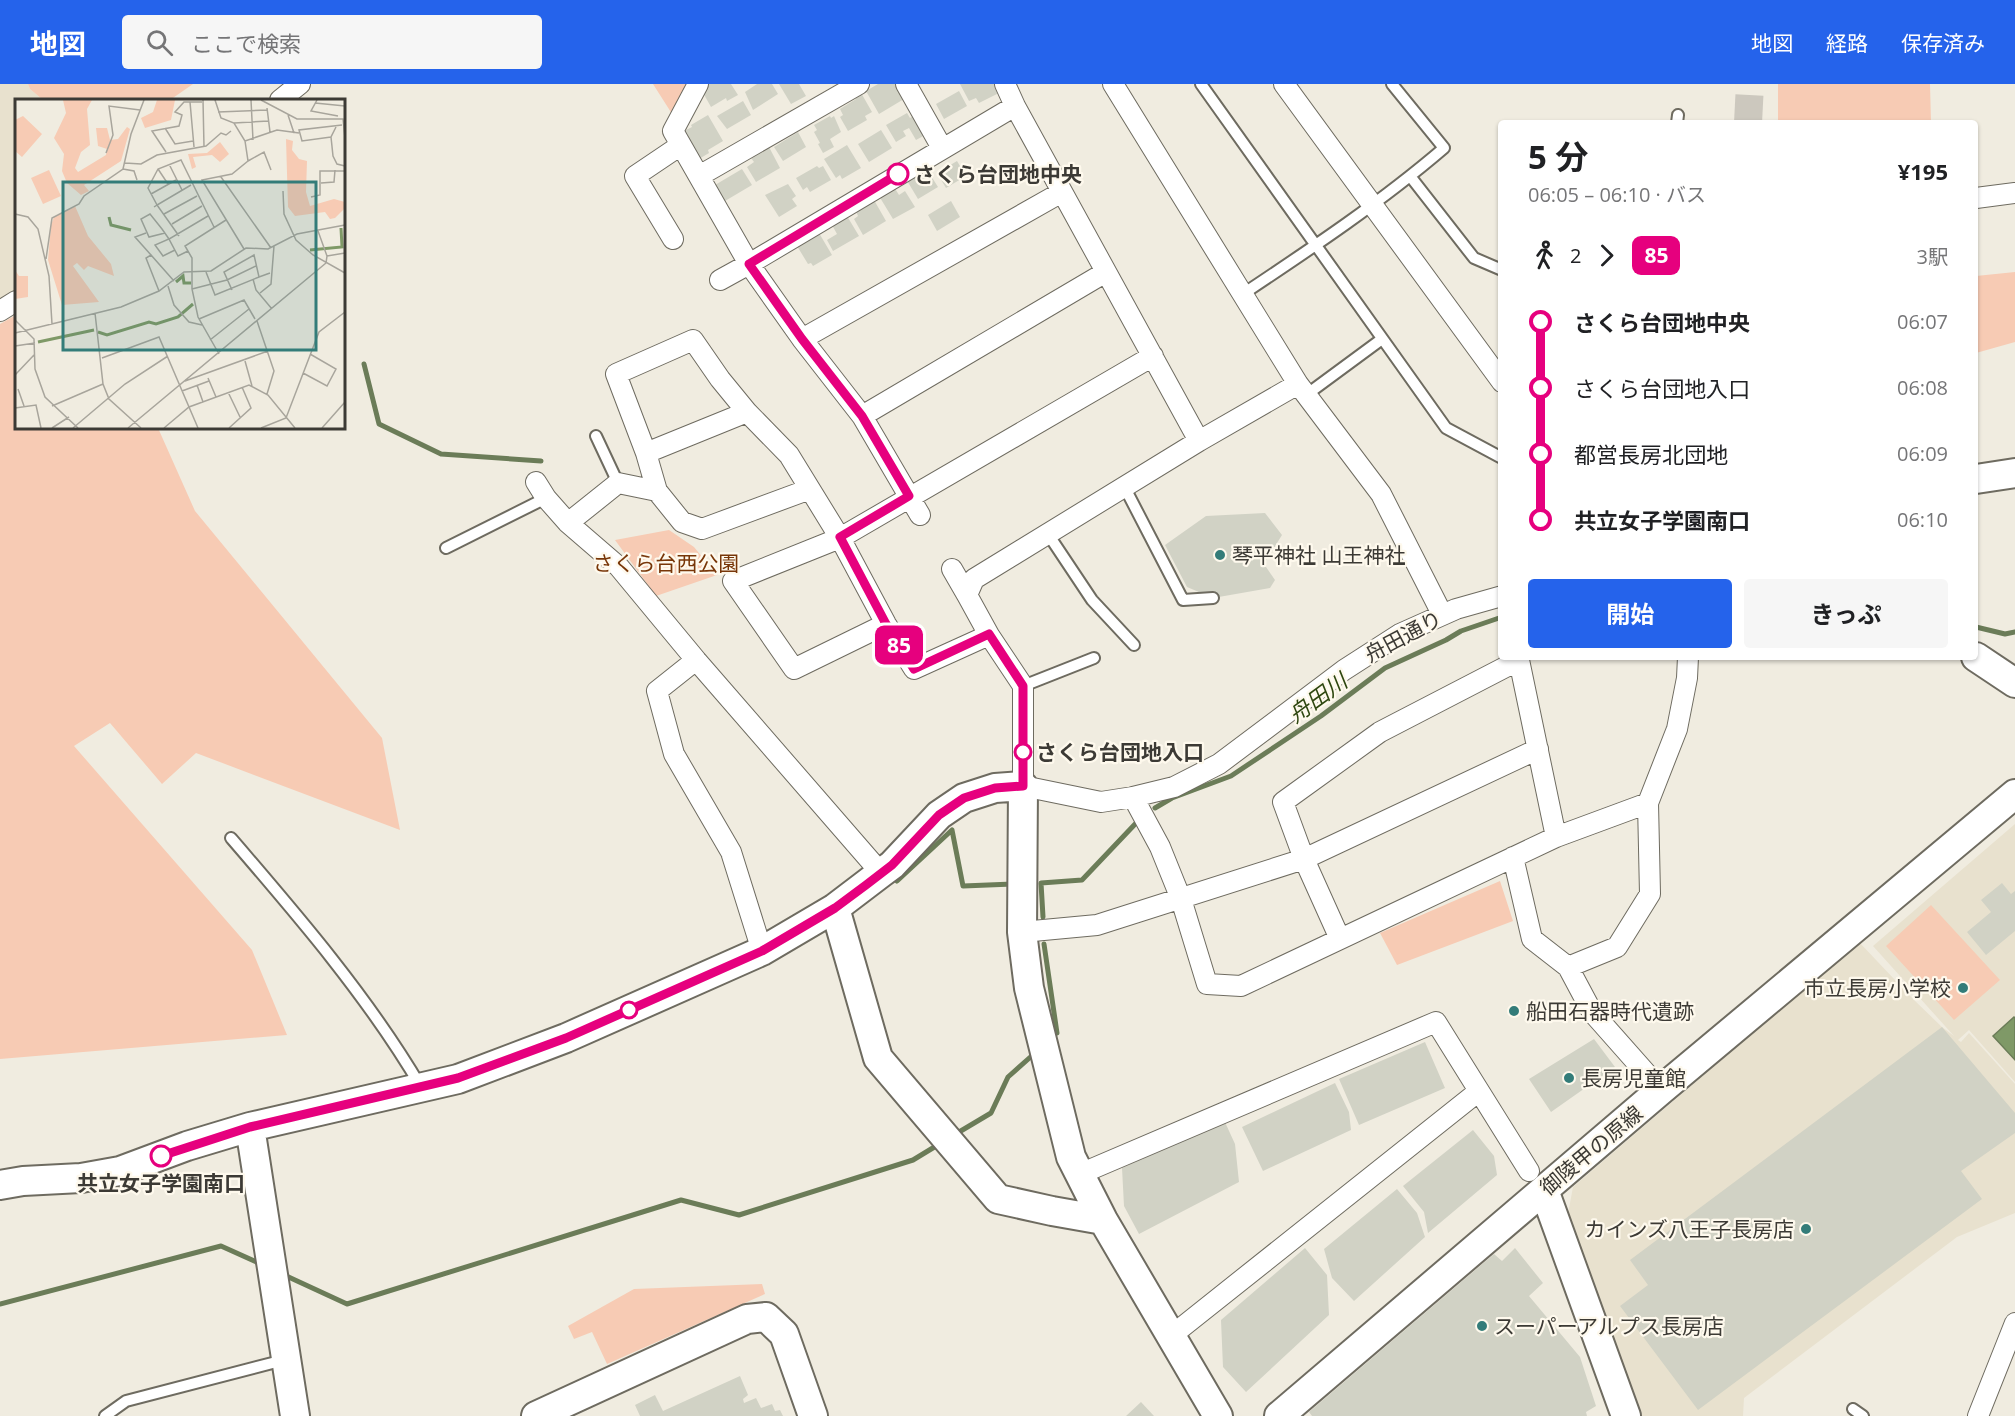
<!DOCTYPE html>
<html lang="ja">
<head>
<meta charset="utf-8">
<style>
	body { margin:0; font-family:"Open Sans","Noto Sans JP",sans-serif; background:#f6f6f6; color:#202124; height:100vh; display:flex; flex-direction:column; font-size:22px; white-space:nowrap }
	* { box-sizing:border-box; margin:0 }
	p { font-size:20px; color:#757577 }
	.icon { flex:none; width:33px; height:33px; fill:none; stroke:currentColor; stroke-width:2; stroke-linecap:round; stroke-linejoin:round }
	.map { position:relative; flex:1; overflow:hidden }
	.drawer { position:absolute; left:1498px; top:36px; width:480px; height:540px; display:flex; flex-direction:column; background:#fff; border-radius:6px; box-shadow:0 2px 4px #0004 }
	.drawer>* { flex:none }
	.badge { padding:0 12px; border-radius:9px; font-size:21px; line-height:39px }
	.map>.badge { position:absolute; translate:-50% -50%; box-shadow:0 0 0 3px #fff }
	.legs { display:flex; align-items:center; gap:9px; height:66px; padding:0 30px; font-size:20px }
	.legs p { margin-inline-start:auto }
	.overview { display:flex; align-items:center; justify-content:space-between; height:102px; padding:0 30px }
	h1 { font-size:33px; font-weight:700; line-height:45px }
	.primary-button { display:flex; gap:12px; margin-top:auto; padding:12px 30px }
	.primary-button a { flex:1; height:69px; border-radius:6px; background:#2563eb; color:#fff; font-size:24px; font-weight:700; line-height:69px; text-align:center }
	.primary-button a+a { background:#f6f6f6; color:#202124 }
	ul { padding:0 30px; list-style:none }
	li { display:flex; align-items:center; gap:21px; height:66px; font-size:22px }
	li i { display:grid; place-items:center; width:9px; height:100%; margin:0 8px; background:currentColor }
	li i::after { content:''; width:15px; height:15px; margin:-8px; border:4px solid; border-radius:50%; background:#fff }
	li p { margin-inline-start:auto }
	li:first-child i { background:linear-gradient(#0000 50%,currentColor 0) }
	li:last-child i { background:linear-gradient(currentColor 50%,#0000 0) }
	header { display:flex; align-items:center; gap:36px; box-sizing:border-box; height:84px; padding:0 30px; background:#2563eb; color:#fff }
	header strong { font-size:28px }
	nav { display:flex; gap:33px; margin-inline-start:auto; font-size:21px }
	.search { width:420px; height:54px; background:#f6f6f6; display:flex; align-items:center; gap:15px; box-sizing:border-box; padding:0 21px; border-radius:6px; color:#757577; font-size:22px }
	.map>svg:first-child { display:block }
	.built { fill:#e8e1ce }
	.green { fill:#f7cbb4 }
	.water { fill:#7f9967; stroke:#6b7c58; stroke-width:1.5 }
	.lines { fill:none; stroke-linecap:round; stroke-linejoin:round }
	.stream { stroke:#6b7c58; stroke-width:5 }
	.building { fill:#d1d2c5 }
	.secondary-tunnel { stroke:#ccc8be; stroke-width:28; stroke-dasharray:28 14; stroke-linecap:butt }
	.lane-casing { stroke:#6e6b60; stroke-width:14 }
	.street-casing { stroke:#6e6b60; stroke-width:22 }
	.secondary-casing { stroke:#6e6b60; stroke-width:32 }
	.lane { stroke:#fff; stroke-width:10 }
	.street { stroke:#fff; stroke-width:20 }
	.secondary { stroke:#fff; stroke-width:28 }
	.line-1-casing { stroke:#fff; stroke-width:14 }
	.line-1 { stroke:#e6007e; stroke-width:9 }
	.stop-1-dot { fill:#fff; stroke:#e6007e; stroke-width:3 }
	.poi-dot { fill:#337c79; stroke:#fef9ed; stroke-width:2 }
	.labels { text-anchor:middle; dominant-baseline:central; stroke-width:4.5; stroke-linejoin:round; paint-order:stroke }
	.stop-label { font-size:21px; font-weight:bold; fill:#3c3a35; stroke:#fef9ed; text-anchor:start }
	.poi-label { font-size:21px; fill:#3c3a35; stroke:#fef9ed; text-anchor:start }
	.park-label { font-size:21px; fill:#783608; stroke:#fef9ed }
	.street-label { font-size:21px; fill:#3c3a35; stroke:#fef9ed }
	.water-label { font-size:22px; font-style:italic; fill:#2e4710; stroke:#fef9ed }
	.inset-river { fill:none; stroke:#7f9967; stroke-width:3 }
	.inset-road { fill:none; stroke:#a8a59c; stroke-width:1.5 }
	.view { fill:#337c79; fill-opacity:0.15; stroke:#337c79; stroke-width:3 }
	.inset-edge { fill:none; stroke:#3c3a35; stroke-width:3 }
</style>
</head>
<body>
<header>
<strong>地図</strong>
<div class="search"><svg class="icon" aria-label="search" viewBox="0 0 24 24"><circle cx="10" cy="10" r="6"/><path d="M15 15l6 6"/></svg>ここで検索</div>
<nav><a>地図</a><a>経路</a><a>保存済み</a></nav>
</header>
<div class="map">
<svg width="2015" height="1332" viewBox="0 0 2015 1332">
	<rect width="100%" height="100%" fill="#f0ece0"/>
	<path class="built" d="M0 0H28L30 5 43 16H16V207L0 215Z
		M2015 740V998L1969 946 1958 956 1961 958 1969 949 2015 1000V1129L1957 1153 1744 1314 1743 1332H1638L1567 1135 1573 1103 1859 858 1913 915 1942 943 1954 952 1873 862Z"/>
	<path class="green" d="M28 0H193L170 16H43L30 5Z
		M653 0H691L674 33Z
		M1778 0H1930L1931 39H1778Z
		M2015 188V258L1976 269V192Z
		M16 231V344H158L195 427 382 654 400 746 196 669 162 700 110 639 74 662 252 866 287 951 0 975V240Z
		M669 446 694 463 717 491 656 512 615 456Z
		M1500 797 1513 837 1397 881 1380 849Z
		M1931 821 2000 896 1954 936 1886 862Z
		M762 1200 765 1210 607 1280 592 1248 574 1255 568 1242 634 1205Z"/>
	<path class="water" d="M2014 933 2015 934V976L1993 952Z"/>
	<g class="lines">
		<path class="stream" d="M364 280 379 340 441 370 541 377
			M1976 543 2005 550 2015 548
			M1155 724 1172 714 1231 692 1321 632 1385 584 1446 556 1461 547 1502 533
			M897 797 952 746 963 802 1013 800
			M1043 833 1041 799 1082 796 1138 737
			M1044 860 1057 949
			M954 1051 991 1029 1008 993 1035 969
			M282 1190 347 1220 681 1116 739 1131 913 1076 941 1059
			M0 1220 221 1162 263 1181"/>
	</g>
	<path class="building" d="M708 0H731L738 11 727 17 726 14 711 23 702 7 703 3Z
		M757 0H772L778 10 753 26 745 8Z
		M779 0H799L806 12 791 20Z
		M878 0H895L904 15 879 30 866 7Z
		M960 0H997L1001 8 979 19 976 14 969 17Z
		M860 7 872 28 865 32 867 36 848 47 840 33 843 31 840 25 856 15 854 11Z
		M959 7 967 22 944 35 936 20Z
		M743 17 751 31 727 45 717 32Z
		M907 29 910 34 915 31 927 50 916 56 909 44 903 47 906 52 896 58 886 41Z
		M708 31 723 57 708 66 709 69 699 75 684 47 692 43 691 41Z
		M830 32 831 34 834 32 841 48 830 55 834 63 823 69 818 60 820 59 814 48 817 46 814 41Z
		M881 46 892 64 869 78 858 60Z
		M798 48 806 63 783 77 774 63Z
		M847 61 861 84 842 95 840 91 836 94 824 75Z
		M769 63 780 84 756 98 747 83 754 78 751 74Z
		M957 77 966 92 946 104 937 89Z
		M817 82 819 84 823 82 831 96 810 108 807 103 803 106 796 94Z
		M926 84 938 103 918 115 906 95Z
		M742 85 752 101 725 117 715 101Z
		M788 100 796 112 792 115 797 122 779 133 765 111Z
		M894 103 899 111 905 107 915 123 893 135 879 112Z
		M874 116 886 137 863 151 854 135 858 132 856 127Z
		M951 117 960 133 937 147 928 131Z
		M847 132 859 152 833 167 827 156 837 150 832 141Z
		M819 149 832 171 813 182 811 179 808 180 797 162Z
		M1265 429 1282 451 1264 480 1275 496 1270 504 1213 514 1187 503 1165 461 1206 432Z
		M2002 799 2011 810 2015 807V847L1986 871 1967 848 1991 828 1981 816Z
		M1942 943 2015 1029V1049L1961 1087 1982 1115 1698 1326 1620 1222 1648 1201 1630 1176Z
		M1594 955 1615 983 1551 1028 1529 995Z
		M1425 958 1445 1004 1359 1041 1339 995Z
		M1335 999 1349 1028 1351 1046 1263 1087 1242 1043Z
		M1224 1036 1235 1060 1239 1098 1139 1150 1124 1122 1122 1084Z
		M1473 1046 1494 1072 1497 1091 1428 1149 1424 1128 1403 1102Z
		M1397 1105 1417 1129 1425 1153 1354 1217 1332 1194 1324 1165Z
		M1305 1164 1327 1191 1329 1231 1246 1308 1223 1283 1221 1236Z
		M1515 1164 1543 1199 1529 1212 1580 1273 1596 1322 1586 1328 1587 1332H1312L1309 1328 1494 1170 1502 1177Z
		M740 1292 748 1311 743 1315 744 1319 756 1314 761 1324 772 1320 775 1327 780 1326 783 1332H640L635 1321 655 1311 663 1327Z
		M1141 1318 1154 1332H1126Z"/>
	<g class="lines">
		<path class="secondary-tunnel" d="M1748 39 1750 0"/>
		<g class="lane-casing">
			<path id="lane" d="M1201 0 1446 344 1502 374
				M1677 39 1678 31
				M1410 92 1474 174 1502 186
				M1243 210C1312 164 1381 118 1444 64L1392 0
				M1306 311 1382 255
				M596 352 618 399
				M1125 404 1183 516 1213 514
				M1048 450 1092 516 1134 561
				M446 464 546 414
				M1023 602 1094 574
				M231 754C299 833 368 913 421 1003
				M1853 1325 1863 1332
				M105 1332 126 1317 284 1276"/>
		</g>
		<g class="street-casing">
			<path id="street" d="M698 0 673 47 749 180 720 196
				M906 0 942 64
				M1005 0 1015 22 1199 357
				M1113 0 1298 300 1381 410 1442 530
				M1284 0 1502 298
				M280 16 300 0
				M699 92 859 0
				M1976 114 2015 109
				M673 155 635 92 681 61
				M0 227 16 217
				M802 255 1062 108
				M1298 300 1199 357 974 495 967 511 989 551 1023 602V702L1101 718 1133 713 1174 703 1219 680 1344 586 1400 550 1456 525 1502 512
				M862 332 1106 188
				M646 369 747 328
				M536 398 546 414 568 439
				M810 405 702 445 682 438 657 407 646 369 616 290 693 256 720 295 747 328 789 371 840 454 733 497 794 585 886 540
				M657 407 618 399 568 439 619 483 696 576
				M920 431 862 332 802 255 749 180 1015 22
				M952 485 967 511
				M989 551 914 585 886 540 840 454 1153 272
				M1133 713 1160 763 1181 815 1207 900 1241 902 1556 753
				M1513 773 1532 855 1568 883 1592 928 1661 1006
				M1022 848 1097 841 1304 775 1538 665
				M1340 855 1304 775 1283 718 1380 648 1519 576 1556 753 1648 719
				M762 867 731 768 674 670 657 607 696 576 881 789
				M1568 883 1617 863 1650 810 1648 719 1677 645 1687 594 1688 573
				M1080 1090 1436 938 1529 1087
				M1171 1252 1479 1007
				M1978 1332 2015 1239"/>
		</g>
		<g class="secondary-casing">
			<path id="secondary" d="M1976 395 2015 389
				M1976 573 2015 599
				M835 824 878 974 998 1115 1052 1127 1103 1136
				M250 1043 295 1332
				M0 1101 23 1097 81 1094 120 1087 187 1062 250 1043 458 995 566 954 762 867 835 824 881 789 892 781 939 731 964 714 995 704 1023 702 1022 848 1029 904 1071 1073 1103 1136 1218 1332
				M1544 1106 1626 1332
				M536 1332 747 1235 766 1233 784 1250 813 1332
				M1279 1332 1661 1006 2015 710"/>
		</g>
		<use href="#lane" class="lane"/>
		<use href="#street" class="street"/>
		<use href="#secondary" class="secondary"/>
	</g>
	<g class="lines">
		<g class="line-1-casing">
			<path id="line-1" d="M161 1072 250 1043 458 994 566 954 762 867 835 824 866 801 892 781 939 731 964 714 995 704 1023 702V602L989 550 914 585 886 540 840 453 909 412 862 332 802 255 749 180 898 90"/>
		</g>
		<use href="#line-1" class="line-1"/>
	</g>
	<g class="stop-1-dot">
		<circle cx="898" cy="90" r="10"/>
		<circle cx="1023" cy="668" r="8"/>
		<circle cx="629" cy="926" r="8"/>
		<circle cx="161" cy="1072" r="10"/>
	</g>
	<g class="poi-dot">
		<circle cx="1220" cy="471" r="6"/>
		<circle cx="1963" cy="904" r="6"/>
		<circle cx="1514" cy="927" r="6"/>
		<circle cx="1569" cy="994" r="6"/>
		<circle cx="1806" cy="1145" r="6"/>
		<circle cx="1482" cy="1242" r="6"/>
	</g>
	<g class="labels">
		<g class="stop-label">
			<text x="914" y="90">さくら台団地中央</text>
			<text x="1036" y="668">さくら台団地入口</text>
			<text x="161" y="1099" text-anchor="middle">共立女子学園南口</text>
		</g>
		<g class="poi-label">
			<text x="1232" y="471">琴平神社 山王神社</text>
			<text x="1951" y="904" text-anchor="end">市立長房小学校</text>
			<text x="1526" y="927">船田石器時代遺跡</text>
			<text x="1581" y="994">長房児童館</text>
			<text x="1794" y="1145" text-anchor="end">カインズ八王子長房店</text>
			<text x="1494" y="1242">スーパーアルプス長房店</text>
		</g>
		<g class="park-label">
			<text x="666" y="479">さくら台西公園</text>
		</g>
		<g class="street-label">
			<text transform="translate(1403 552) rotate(-28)">舟田通り</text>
			<text transform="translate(1591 1066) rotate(-40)">御陵甲の原線</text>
		</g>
		<g class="water-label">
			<text transform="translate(1317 613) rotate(-36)">舟田川</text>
		</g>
	</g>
	<g transform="translate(15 15)">
		<rect width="330" height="330" fill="#f0ece0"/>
		<path d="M48 1H77L72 10 75 46 66 53 60 69 63 73 91 56 92 50 83 47 81 29H92L95 41 103 40 112 28 115 30 106 62 69 86 74 92 66 96 52 84 47 72 49 55 39 39 51 14ZM142 1H160L156 21 130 29 126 19 138 13ZM8 17 27 35 7 58 0 52V21ZM271 40 278 42 277 51 284 60 292 62 291 93 295 107 319 100 330 103V109L320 119 315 120 310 113 280 117 273 108ZM205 43 214 55 205 63 197 56 178 58 181 68 177 70 173 55 192 54ZM34 71 46 97 28 105 16 79ZM60 107 73 137 96 165 99 177 73 167 69 171 62 164 58 167 84 203 47 206 33 161 36 126 39 118ZM0 171 4 177H13V198L0 200Z" fill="#f7cbb4"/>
		<path class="inset-river" d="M94 118 96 126 116 131M295 151 327 148 326 129M161 183 168 177 169 184H176M83 233 92 236 134 223 141 225 163 218 178 205M23 243 79 231"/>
		<path class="inset-road" d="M188 1 189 48M200 1 206 19 219 24 230 42 233 62 217 75 187 81 229 150M236 1 238 41M246 1 282 20H328L330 39M302 1 296 12 323 17M175 3 179 48M300 4 330 7M252 9 255 33M203 13 252 11M273 16 279 34M219 24 254 22M321 28 316 38 318 57 322 65 330 67M150 29 160 45 178 42M316 38 287 42 284 31 327 26M230 42 262 31 284 34M151 53 137 32 164 27 167 16 160 13 169 3H187M91 54 98 36 94 7 125 11M233 62 249 53 256 71M110 64 126 65 142 56 191 47 206 34 211 36 216 32M154 65 167 91M108 70 119 72 122 81M143 70 153 85M206 78 256 149M306 84 319 83 320 71M268 92 269 115 281 141 298 156 330 174M136 95 161 81M296 98 305 96V72H330M139 108 142 106 133 89 143 70 166 61 199 128M0 115 13 118 23 130 34 177 37 225M149 115 182 97M157 125 187 107M303 132 312 157 311 164M131 134 120 138 136 156M150 134 134 138 126 120 135 115 147 130 154 140 140 146 148 157 160 151M164 137 142 106 176 86M173 152 163 157 154 140 193 117M312 157 330 154M31 160 37 119 64 105 69 97 108 70 116 35 129 1M191 173 200 196 244 178M238 180 241 191 257 210M153 187 159 206 174 223 187 226M177 190 212 181 241 167M217 191 209 173 239 156 244 178 255 174M144 192 131 159 136 156 159 182M245 194 256 185 259 147M80 214 88 285 94 300 126 329M184 220 229 201 240 220M0 221 19 240 20 270 30 298 63 329M242 222 259 272 252 295M0 234 106 208 144 192 169 173 196 172 231 149 253 150 282 135 330 126M195 241 234 210M0 247 20 244M204 255 183 218 177 190V159L170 147 211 121M87 259 144 238 183 329M230 262 237 287M288 274 312 287 321 270 295 255M0 276 19 256M193 279 201 298M170 282 253 252M182 286 188 303M3 290 9 307M167 292 194 282M213 293 225 318M37 307 88 285M0 309 21 306 26 329M37 329 54 318M58 329 110 285 153 257M113 329 311 164M149 329 174 308 234 286 253 296 280 329M214 329 236 309 227 288M246 329 271 319 304 233 330 213M307 329 330 303"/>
		<path class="view" d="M48 83H301V251H48Z"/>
		<rect width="330" height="330" class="inset-edge"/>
	</g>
</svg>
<b class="badge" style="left:899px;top:561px;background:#e6007e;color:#fff">85</b>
<section class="drawer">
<div class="overview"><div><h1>5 分</h1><p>06:05 – 06:10 · バス</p></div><b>¥195</b></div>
<div class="legs"><svg class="icon" aria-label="walk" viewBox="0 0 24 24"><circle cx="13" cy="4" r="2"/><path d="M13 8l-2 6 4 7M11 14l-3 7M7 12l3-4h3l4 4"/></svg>2<svg class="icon" aria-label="forward" viewBox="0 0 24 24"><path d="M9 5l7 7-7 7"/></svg><b class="badge" style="background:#e6007e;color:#fff">85</b><p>3駅</p></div>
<ul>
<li><i style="color:#e6007e"></i><b>さくら台団地中央</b><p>06:07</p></li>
<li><i style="color:#e6007e"></i><span>さくら台団地入口</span><p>06:08</p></li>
<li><i style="color:#e6007e"></i><span>都営長房北団地</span><p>06:09</p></li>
<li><i style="color:#e6007e"></i><b>共立女子学園南口</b><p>06:10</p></li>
</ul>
<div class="primary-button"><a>開始</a><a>きっぷ</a></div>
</section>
</div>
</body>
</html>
